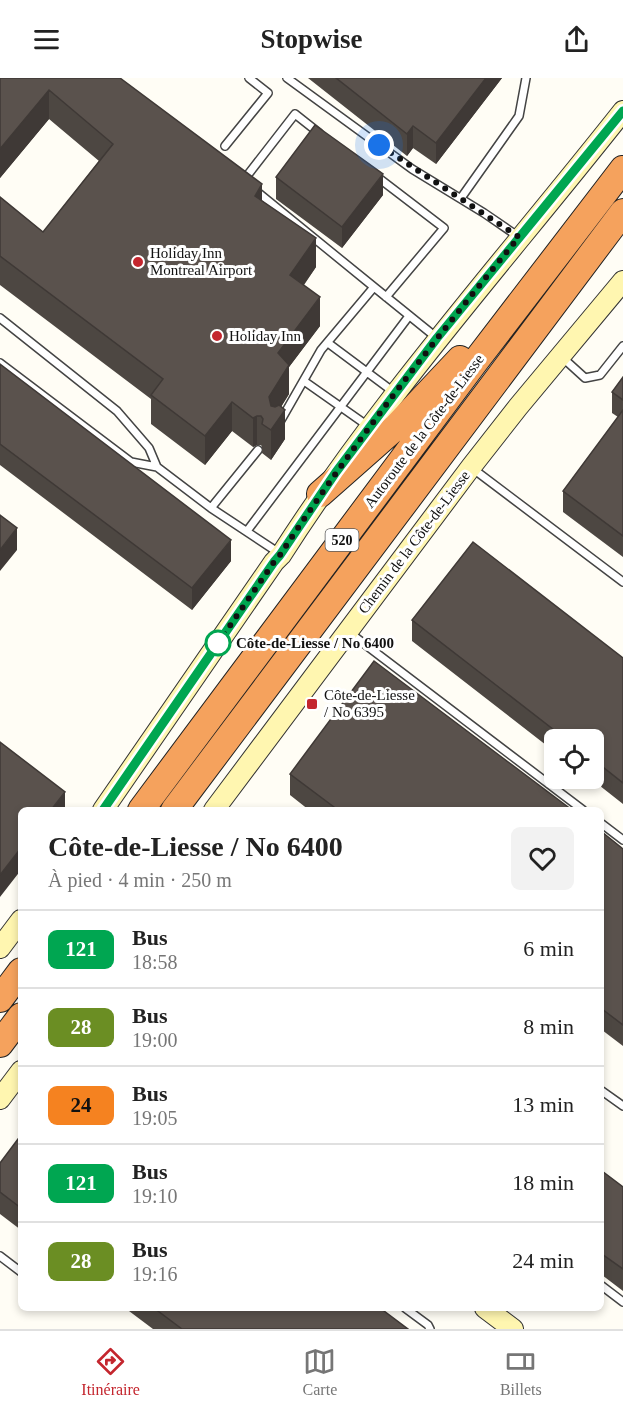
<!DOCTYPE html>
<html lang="fr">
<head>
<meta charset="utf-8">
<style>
	body { margin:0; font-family:"Times New Roman",serif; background:#f2f2f2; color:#222; height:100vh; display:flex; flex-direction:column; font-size:22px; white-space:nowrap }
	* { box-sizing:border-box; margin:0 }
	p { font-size:20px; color:#767676 }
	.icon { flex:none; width:33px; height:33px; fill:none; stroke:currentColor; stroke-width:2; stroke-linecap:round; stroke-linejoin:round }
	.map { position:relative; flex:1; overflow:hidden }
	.details { position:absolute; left:18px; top:729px; width:586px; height:504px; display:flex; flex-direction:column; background:#fff; border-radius:9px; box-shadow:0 3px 9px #0003 }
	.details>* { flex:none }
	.badge { padding:0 12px; border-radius:9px; font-size:21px; line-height:39px }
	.controls { position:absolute; left:544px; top:651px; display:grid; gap:12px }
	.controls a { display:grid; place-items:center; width:60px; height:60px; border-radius:9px; background:#fff; box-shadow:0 3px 9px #0003; font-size:30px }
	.you { position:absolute; width:30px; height:30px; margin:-15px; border:4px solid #fff; border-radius:50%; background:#1a73e8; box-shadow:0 0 0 9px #1a73e833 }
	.map>.badge { position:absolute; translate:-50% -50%; box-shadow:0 0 0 3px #fff }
	.round { display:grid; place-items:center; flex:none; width:63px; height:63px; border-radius:9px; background:#f2f2f2 }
	.headline { display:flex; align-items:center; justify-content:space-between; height:102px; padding:0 30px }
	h1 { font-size:28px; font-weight:700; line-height:45px }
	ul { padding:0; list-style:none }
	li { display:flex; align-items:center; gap:18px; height:78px; padding:0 30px; border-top:2px solid #e0e0e0 }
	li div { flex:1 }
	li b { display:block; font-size:22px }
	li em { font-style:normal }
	li .badge { min-width:66px; font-weight:700; text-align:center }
	header { display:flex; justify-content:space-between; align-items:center; height:78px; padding:0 30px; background:#fff; font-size:27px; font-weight:700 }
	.menu { display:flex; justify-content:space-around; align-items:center; height:84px; border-top:2px solid #e0e0e0; background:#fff; font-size:16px; color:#767676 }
	.menu a { display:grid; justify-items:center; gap:3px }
	.menu .active { color:#c4262e }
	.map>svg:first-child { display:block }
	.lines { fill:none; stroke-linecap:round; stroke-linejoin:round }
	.lane-casing { stroke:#444; stroke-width:10 }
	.secondary-casing { stroke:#333; stroke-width:22 }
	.highway-casing { stroke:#222; stroke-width:28 }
	.lane { stroke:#fff; stroke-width:7 }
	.secondary { stroke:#fff6b0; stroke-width:20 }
	.highway { stroke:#f5a25d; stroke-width:26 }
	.wall { fill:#4d4742 }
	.shaded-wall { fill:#3f3936 }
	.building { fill:#5a524d; stroke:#3f3936; stroke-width:1.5 }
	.line-casing { stroke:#fff; stroke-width:14 }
	.line { stroke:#00a651; stroke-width:9 }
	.walk { stroke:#111; stroke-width:6; stroke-dasharray:0 10.8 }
	.poi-dot { fill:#c4262e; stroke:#fff; stroke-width:2 }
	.stop-dot { fill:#fff; stroke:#00a651; stroke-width:3 }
	.labels { text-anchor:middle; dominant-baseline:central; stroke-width:6; stroke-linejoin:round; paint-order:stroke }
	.shield { fill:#fff; stroke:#585858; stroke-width:1.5 }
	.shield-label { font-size:14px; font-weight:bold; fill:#111 }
	.poi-label { font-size:15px; fill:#111; stroke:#fff; text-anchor:start }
	.street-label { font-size:15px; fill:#111; stroke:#fff }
	.stop-label { font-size:15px; font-weight:bold; fill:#111; stroke:#fff; text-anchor:start }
</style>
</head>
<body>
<header><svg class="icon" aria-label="menu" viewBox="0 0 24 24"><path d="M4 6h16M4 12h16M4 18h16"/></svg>Stopwise<svg class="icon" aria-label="share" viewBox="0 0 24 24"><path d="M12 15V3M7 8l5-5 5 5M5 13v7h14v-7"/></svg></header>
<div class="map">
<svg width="623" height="1251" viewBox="0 0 623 1251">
	<rect width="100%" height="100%" fill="#fffdf5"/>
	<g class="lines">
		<g class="lane-casing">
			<path id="lane" d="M287 0 412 91 484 135 519 159
				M225 68 268 15 249 0
				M376 98 444 150 386 219
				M243 103 295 36 319 55
				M256 113 374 209
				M461 120 519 38 526 0
				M0 240 117 333 149 370 157 389
				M328 265 395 315
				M563 280 585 300 600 297 623 268
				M0 285 131 384 157 389 211 430 279 475
				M304 303 368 348
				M281 342 321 272 374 209 437 260
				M472 390 623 504
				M211 430 258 372
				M247 453 409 238
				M350 555 583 732
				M602 746 623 762
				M602 1013 623 1028
				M0 1178 21 1194
				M602 1208 623 1224
				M405 1230 428 1247 430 1251"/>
		</g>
		<g class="secondary-casing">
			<path id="secondary" d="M103 732 274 484 281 477C382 319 507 180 623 33
				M214 732 471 389 518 329 623 203
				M0 870 21 842
				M0 1021 21 993
				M485 1230 513 1251"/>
		</g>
		<g class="highway-casing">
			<path id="highway" d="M320 416 397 348 460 281
				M141 732 475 284 623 91
				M174 732 623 134
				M0 921 21 893
				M0 966 21 938"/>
		</g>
		<use href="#lane" class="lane"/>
		<use href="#secondary" class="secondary"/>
		<use href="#highway" class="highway"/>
	</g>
	<path class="wall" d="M0 0H120L262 123 316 189 304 207 320 248 289 289V316L281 329 285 361 271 382 262 375V369L261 367H257L253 369 232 353 205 387 151 346V321L0 207V119L43 154 99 83 49 41 0 100Z
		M308 0H502L436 86 413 70 407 78Z
		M276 99 383 117 342 170 276 121Z
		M0 286 231 483 192 532 0 387Z
		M623 299V479L563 434V413L618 339 612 335V314Z
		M412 542 623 580V726L590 700H594V662H555V674L412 563Z
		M290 696 572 732H309L290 717Z
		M602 754 623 771V968L602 952Z
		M21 1057V1152L0 1136V1085Z
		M602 1093 623 1109V1213L602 1197Z
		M125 1230H380L408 1251H153Z"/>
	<path class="shaded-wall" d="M486 0H502L436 86V65Z
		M49 12V41L0 100V71Z
		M413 48V70L407 78V56Z
		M383 96V117L342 170V149Z
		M262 106V135L255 118Z
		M316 160V189L290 226V197Z
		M320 219V248L289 289V316L269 348V319L278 275Z
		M232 324V353L205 387V358Z
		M285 332V361L271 382V352Z
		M257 338V367L253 369V340Z
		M17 450V472L0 493V472Z
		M231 462V483L192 532V510Z
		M65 714V732H51Z
		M21 770V792L0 819V797Z"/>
	<path class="building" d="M0 0H120L262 106 255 118 316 160 290 197 320 219 278 275 289 287 269 319 271 328 275 329 279 327 285 332 271 352 262 346 263 341 261 338H257L253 340 232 324 205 358 151 317 163 301 0 178V119L43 154 113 66 49 12 0 71Z
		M336 0H486L436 65 413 48 407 56Z
		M315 47 383 96 342 149 276 99Z
		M0 286 231 462 192 510 0 366Z
		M623 299V322L612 314Z
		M623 332V458L563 413Z
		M0 437 17 450 0 472Z
		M473 464 623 580V705L594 682V662H567L412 542Z
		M374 583 572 732H338L290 696Z
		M0 664 65 714 51 732H21V770L0 797Z
		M602 754 623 771V947L602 931Z
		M21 1057V1130L0 1114V1085Z
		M602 1093 623 1109V1191L602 1176Z
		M154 1230H380L408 1251H182Z"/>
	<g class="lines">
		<g class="line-casing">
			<path id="line" d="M103 732 274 484 280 477 336 394 437 260 623 33"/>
		</g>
		<use href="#line" class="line"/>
		<path class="walk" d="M218 565 274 484 280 477C353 366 435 261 519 159L379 67"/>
	</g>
	<g class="poi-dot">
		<circle cx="138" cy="184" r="6"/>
		<circle cx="217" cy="258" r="6"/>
		<rect x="306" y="620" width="12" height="12" rx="3"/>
	</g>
	<circle class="stop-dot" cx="218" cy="565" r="12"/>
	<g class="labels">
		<rect class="shield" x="325.5" y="451" width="33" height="22" rx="4.5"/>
		<g class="shield-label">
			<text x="342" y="462">520</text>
		</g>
		<g class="poi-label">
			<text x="150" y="175">Holiday Inn<tspan x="150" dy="17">Montreal Airport</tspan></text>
			<text x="229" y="258">Holiday Inn</text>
			<text x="324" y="617">Côte-de-Liesse<tspan x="324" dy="17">/ No 6395</tspan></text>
		</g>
		<g class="street-label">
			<text transform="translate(424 353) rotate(-53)">Autoroute de la Côte-de-Liesse</text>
			<text transform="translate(414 464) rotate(-53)">Chemin de la Côte-de-Liesse</text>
		</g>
		<g class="stop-label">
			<text x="236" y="565">Côte-de-Liesse / No 6400</text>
		</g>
	</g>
</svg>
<div class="controls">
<a><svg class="icon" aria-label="locate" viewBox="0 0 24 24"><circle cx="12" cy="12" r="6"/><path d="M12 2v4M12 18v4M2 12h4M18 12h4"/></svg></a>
</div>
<div class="you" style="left:379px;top:67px"></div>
<section class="details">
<div class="headline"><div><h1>Côte-de-Liesse / No 6400</h1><p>À pied · 4 min · 250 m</p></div><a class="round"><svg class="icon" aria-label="heart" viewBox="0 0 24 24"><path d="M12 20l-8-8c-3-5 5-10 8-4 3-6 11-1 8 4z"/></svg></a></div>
<ul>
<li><span class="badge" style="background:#00a651;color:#fff">121</span><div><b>Bus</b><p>18:58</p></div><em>6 min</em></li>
<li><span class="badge" style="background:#6b8e23;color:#fff">28</span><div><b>Bus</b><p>19:00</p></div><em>8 min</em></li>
<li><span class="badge" style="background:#f58220;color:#111">24</span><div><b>Bus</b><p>19:05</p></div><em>13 min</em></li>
<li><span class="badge" style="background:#00a651;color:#fff">121</span><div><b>Bus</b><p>19:10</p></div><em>18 min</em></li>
<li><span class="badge" style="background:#6b8e23;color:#fff">28</span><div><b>Bus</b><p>19:16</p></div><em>24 min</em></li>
</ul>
</section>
</div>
<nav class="menu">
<a class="active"><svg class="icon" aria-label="directions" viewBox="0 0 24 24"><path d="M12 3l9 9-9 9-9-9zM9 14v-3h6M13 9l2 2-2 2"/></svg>Itinéraire</a>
<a><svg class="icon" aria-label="map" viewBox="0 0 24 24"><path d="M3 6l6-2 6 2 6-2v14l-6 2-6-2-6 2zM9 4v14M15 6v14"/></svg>Carte</a>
<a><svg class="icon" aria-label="tickets" viewBox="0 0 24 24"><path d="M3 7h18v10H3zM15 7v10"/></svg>Billets</a>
</nav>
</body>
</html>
